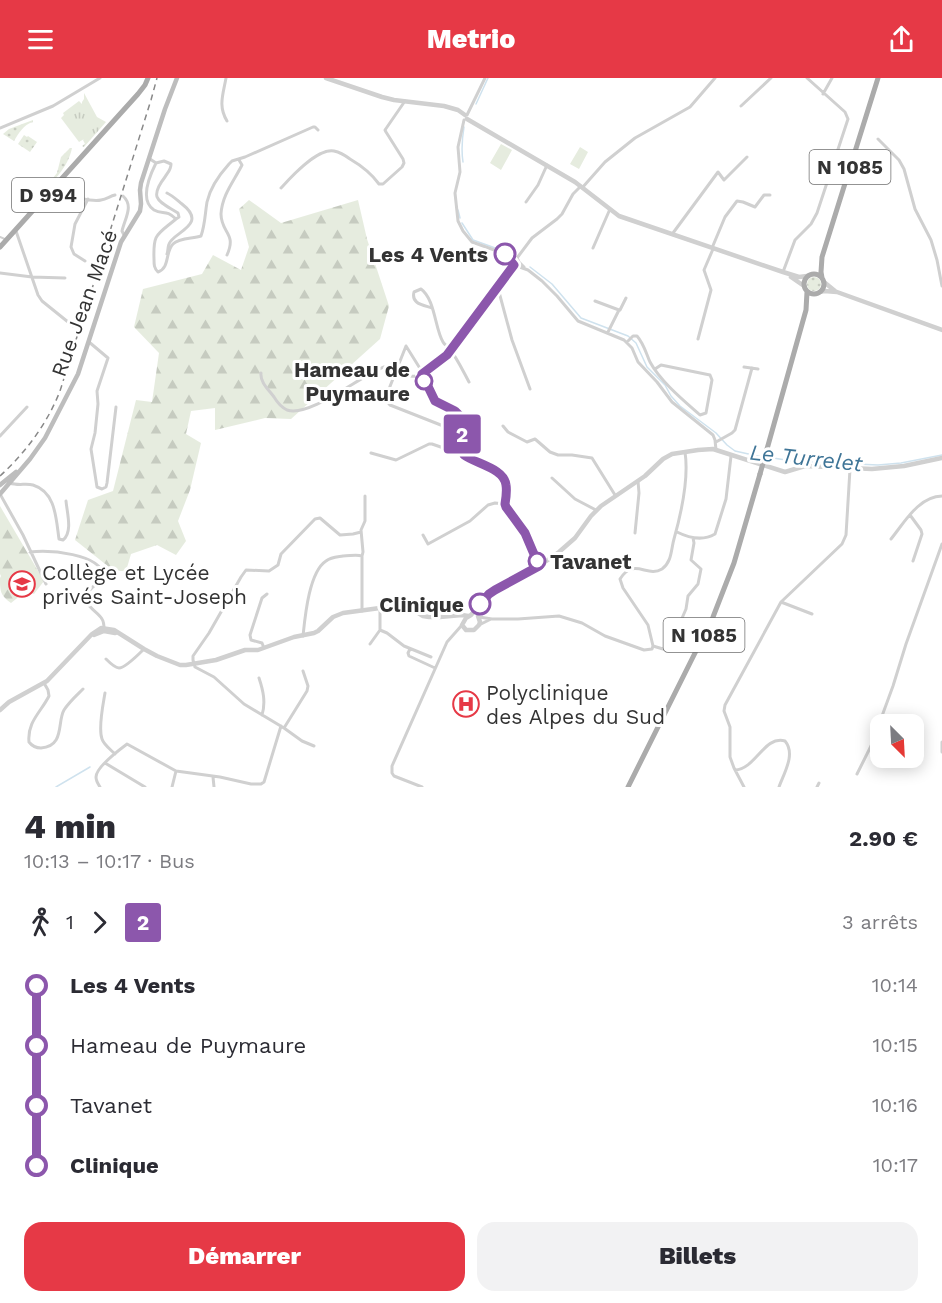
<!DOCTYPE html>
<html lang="fr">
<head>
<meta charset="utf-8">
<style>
	body { margin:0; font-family:"Work Sans",sans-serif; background:#f2f2f3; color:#2b2b33; height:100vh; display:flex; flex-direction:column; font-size:22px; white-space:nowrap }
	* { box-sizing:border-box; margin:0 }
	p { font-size:20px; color:#7c7c81 }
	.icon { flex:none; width:33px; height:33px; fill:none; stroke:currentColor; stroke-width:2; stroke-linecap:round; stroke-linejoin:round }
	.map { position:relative; height:709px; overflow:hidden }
	.sheet { display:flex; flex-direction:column; background:#fff; flex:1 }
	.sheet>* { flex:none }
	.badge { padding:0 12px; border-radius:4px; font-size:21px; line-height:39px }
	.needle { width:39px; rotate:156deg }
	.controls { position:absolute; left:870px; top:636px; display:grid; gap:12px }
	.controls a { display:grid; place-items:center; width:54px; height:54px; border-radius:12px; background:#fff; box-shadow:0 3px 15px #0003; font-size:30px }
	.map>.badge { position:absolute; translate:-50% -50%; box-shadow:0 0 0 3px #fff }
	.legs { display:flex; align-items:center; gap:9px; height:66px; padding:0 24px; font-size:20px }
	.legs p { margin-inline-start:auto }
	.headline { display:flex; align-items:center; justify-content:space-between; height:102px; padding:0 24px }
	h1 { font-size:33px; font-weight:800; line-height:45px }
	.button { display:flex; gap:12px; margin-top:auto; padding:12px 24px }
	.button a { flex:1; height:69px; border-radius:18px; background:#e63946; color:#fff; font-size:24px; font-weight:800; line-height:69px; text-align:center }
	.button a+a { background:#f2f2f3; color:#2b2b33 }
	ul { padding:0 24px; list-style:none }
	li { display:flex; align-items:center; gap:21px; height:60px; font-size:22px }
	li i { display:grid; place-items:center; width:9px; height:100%; margin:0 8px; background:currentColor }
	li i::after { content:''; width:15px; height:15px; margin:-8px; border:4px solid; border-radius:50%; background:#fff }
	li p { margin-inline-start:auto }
	li:first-child i { background:linear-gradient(#0000 50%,currentColor 0) }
	li:last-child i { background:linear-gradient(currentColor 50%,#0000 0) }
	header { display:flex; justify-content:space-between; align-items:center; height:78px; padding:0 24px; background:#e63946; color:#fff; font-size:27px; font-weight:800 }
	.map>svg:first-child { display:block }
	.grass { fill:url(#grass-dots) }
	.forest { fill:url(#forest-firs) }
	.park { fill:url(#park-tufts) }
	.pitch { fill:#e6ecdf }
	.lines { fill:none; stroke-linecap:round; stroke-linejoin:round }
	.stream { stroke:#cfe2ee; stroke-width:1.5 }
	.pedestrian { stroke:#d0d0d0; stroke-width:2 }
	.minor { stroke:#d0d0d0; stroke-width:3 }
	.tertiary { stroke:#d0d0d0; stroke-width:4.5 }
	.secondary { stroke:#bdbdbd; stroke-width:4.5 }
	.primary { stroke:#ababab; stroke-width:5 }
	.rail { stroke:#888; stroke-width:1.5; stroke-dasharray:6 4.5; stroke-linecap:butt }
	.primary-bridge { stroke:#ababab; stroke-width:5 }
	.line-1-casing { stroke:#fff; stroke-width:14 }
	.line-1 { stroke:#8c57ac; stroke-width:9 }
	.stop-1-dot { fill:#fff; stroke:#8c57ac; stroke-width:3 }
	.labels { text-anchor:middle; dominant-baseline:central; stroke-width:6; stroke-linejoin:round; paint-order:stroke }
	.shield { fill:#fff; stroke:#707070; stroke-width:1.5 }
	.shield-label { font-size:20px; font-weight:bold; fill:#333 }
	.stop-label { font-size:21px; font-weight:bold; fill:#333; stroke:#fff; text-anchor:end }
	.street-label { font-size:21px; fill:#333; stroke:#fff }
	.poi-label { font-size:21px; fill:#333; stroke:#fff; text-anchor:start }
	.water-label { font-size:22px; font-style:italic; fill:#3f7597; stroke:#fff }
</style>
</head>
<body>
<header><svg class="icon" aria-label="menu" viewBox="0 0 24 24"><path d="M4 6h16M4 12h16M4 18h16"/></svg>Metrio<svg class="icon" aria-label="share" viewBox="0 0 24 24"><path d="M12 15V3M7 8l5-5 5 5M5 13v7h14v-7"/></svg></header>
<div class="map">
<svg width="942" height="709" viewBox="0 0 942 709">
	<defs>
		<pattern id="grass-dots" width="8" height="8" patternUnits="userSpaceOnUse" patternTransform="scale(1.5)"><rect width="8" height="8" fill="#e6ecdf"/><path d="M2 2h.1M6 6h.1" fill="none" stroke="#c6cbc0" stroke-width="1.8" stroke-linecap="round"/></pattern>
		<pattern id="forest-firs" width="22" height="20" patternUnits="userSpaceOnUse" patternTransform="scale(1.5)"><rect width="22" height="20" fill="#e6ecdf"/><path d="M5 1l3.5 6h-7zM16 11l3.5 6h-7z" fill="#c6cbc0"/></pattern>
		<pattern id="park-tufts" width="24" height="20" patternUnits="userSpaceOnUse" patternTransform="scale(1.5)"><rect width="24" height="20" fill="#e6ecdf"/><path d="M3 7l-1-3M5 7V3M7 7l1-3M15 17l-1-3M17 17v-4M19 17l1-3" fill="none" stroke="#c6cbc0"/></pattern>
	</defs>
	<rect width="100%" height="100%" fill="#fff"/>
	<path class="grass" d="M33 42V44C23 47 19 55 14 63L3 56 9 51Z
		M24 57 27 59 28 58 37 64 30 74 18 66Z
		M70 70H72C68 90 52 105 37 119L31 115 38 111 45 104 53 100 57 95 61 79Z
		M807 206a7 7 0 1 1 14 0a7 7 0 1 1-14 0Z"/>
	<path class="forest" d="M249 122 281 145 358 122 367 161 389 228 380 261 291 341 265 340 215 352V330L191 333 186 356 201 365 190 412 178 443 186 463 176 477 157 467 131 476 126 493H114L75 462 88 422 113 413 136 322 152 324 159 275 134 249 143 211 202 196 213 177 241 192 249 169 239 131Z
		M0 428 44 503 34 516 26 513 11 525C0 517 0 513 0 500L1 498 0 496Z"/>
	<path class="park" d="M84 15 97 39 106 44 84 69 82 68 85 66 83 62 84 61 79 64 61 40 64 37 63 35 79 23 82 26V24L84 21Z"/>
	<path class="pitch" d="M501 66 512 72 501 92 490 85Z
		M580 69 588 74 579 91 570 86Z"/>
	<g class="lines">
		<path class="stream" d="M476 26 488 0
			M463 84C461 71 462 61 464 49
			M458 132 460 140
			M462 145 473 162 498 171
			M530 189 552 206 581 240 628 258 636 265 647 289 665 307 671 318 680 328 716 355 727 367 735 373 762 379
			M767 379 792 383 878 387 901 385 942 377
			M56 709 90 689"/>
		<path class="pedestrian" d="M0 159 7 162"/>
		<path class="minor" d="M226 0C223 17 218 28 227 43
			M823 16 832 0
			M741 28 771 0
			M467 37 485 0
			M464 42 458 69 460 94 455 115 458 143 463 153 472 164 500 174 507 178 517 180 519 184 524 189
			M0 50 53 28 100 0
			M878 61 899 82 904 91 915 131 931 162 937 182 942 208
			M150 81 156 85C150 97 139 122 154 132 163 137 166 131 176 141 157 157 153 155 154 181 154 187 154 190 158 194 170 190 165 174 173 166 180 159 193 161 201 158 205 147 205 136 207 124 210 110 220 96 229 86L232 83 245 79 313 49H315L318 52
			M156 85 164 83 171 86C171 92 168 94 165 99 148 121 159 123 178 135L179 139 176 141
			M281 110C291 99 317 70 334 73 339 74 346 78 350 81 362 88 371 95 379 106H383L402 89 404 85 403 81 386 54 385 52 405 23
			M582 110 605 84 635 60 690 29 715 0
			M51 113C62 116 91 125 101 122 107 121 110 118 115 117
			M167 115C173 118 177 122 182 126 209 147 173 154 169 166 168 167 168 174 167 176
			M123 118C134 128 125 140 122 153L124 157
			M526 124 538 107 547 87
			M16 153 38 217 42 223 73 248
			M673 155 718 94 724 102 747 79
			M593 170 610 131
			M712 170 725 139 737 123 743 124 755 129 764 117H770
			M227 177C237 155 221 155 221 136 222 117 234 103 242 87L239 82
			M517 180 532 160 557 141 562 136 573 116 581 108
			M85 183 74 176 71 169 75 146 88 121
			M514 187 528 192 542 203 557 218 578 243 624 262 632 270 638 284 657 304 672 324 713 357 715 362 716 372
			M783 194 795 162 811 146 817 135 848 41 845 34 807 0
			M0 195 32 199 65 200
			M497 211 499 214 512 262 530 311
			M595 223 619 232 608 254
			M432 230C423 227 411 226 414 214L421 211C435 221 435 251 443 264 444 266 447 268 449 270 457 280 463 293 469 304
			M620 232 626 220
			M698 261 711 212 704 192 713 171
			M89 264 108 280 97 313 98 326 95 355 91 371 97 409 102 411 106 409 107 405 116 329
			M627 264 633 258H637C644 266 646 275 650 284 661 304 683 322 700 337L706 335 712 302 710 297 661 287 655 291
			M744 289 758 291
			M261 295C260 304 268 311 274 319 277 324 281 329 287 332 310 340 361 297 384 289 394 289 401 295 411 298 421 301 440 284 447 277L514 187
			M503 348 508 354 527 364 535 361 550 374 558 377H572L592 380 615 417
			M462 355 456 353 390 327 385 321 406 268 421 292 424 303 435 323 455 333 461 338 464 377
			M0 358 27 329
			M716 364 732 355 735 352 752 290
			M371 375 396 382 429 366H432L464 377 467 380 502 397 506 405 505 426 506 429 525 455 539 487
			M552 400 575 421 596 432
			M10 405C18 408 26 405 33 407 56 414 56 441 59 461L63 462C73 454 67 435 66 423
			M0 416 23 457 46 506
			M910 437 921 452 922 456 913 483
			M677 454C689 460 703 463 715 456L726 421 731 378
			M635 455 639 415 638 403
			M423 457 428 466 470 443 488 427 495 425 505 426
			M891 461C904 445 919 418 942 418
			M30 474C49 472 100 475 104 498 101 505 94 506 90 512 78 526 97 532 102 541 104 544 104 548 104 551
			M781 524 812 536
			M362 533V478L363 474 361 452 365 443V418
			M479 539 492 541H518L559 538 582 545 605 558 644 572 652 571 653 568 648 547 623 510 620 501C634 479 647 500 662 491 672 484 671 471 674 461 681 436 689 400 685 374
			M479 547 491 541
			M380 552 387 555 404 568 431 579
			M303 558C305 539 309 494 326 483 331 479 337 479 343 478 350 478 356 476 362 478
			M370 566 380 552V530
			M653 568 663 571 670 568 686 531 688 518 698 506 701 491 691 482 694 465 693 460
			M264 570 262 565 251 562 250 557 262 520 267 516
			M410 571 408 575 409 578 435 590
			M106 581C109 584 115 590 119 590 125 590 139 576 144 571
			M259 600C263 612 266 624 262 637
			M44 605 48 612 49 618C41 634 27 644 29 664 32 668 35 670 41 670 65 668 57 644 64 632 69 624 77 617 83 611
			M105 615C103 627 98 650 102 661 104 667 111 672 115 676
			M284 650 307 613 308 608 303 593
			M942 664V674
			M314 668 302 663 284 650 244 626 214 599 195 589 193 582V578L209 555 241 499 246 492 269 493 278 487 281 476 315 441 320 440 340 457 353 456 361 454
			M105 685 145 709
			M735 692C756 691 764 657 785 663 796 676 784 695 779 709
			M857 696 871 668 893 608 906 566 942 466
			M213 699 214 709
			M100 709C98 706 96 703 96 699 96 689 119 672 127 666L176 693 220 699 251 706H261L264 704 281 648
			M172 709 176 693
			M422 709 394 698 392 695V688L447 564 462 547
			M744 709 734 690 730 679V649L724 633 725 627 781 524 842 466 846 457 850 391
			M817 709 819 705"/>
		<path class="tertiary" d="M326 0 382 19 394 22 444 28 458 32 465 37
			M467 41 575 104 619 138 783 194 799 199 807 198
			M791 199 804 208
			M824 204 835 213
			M820 214 824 213 837 214 942 252
			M480 526 478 538 480 544 479 547 474 552H466L462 547 466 540 471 537 489 516 542 486 559 474 575 460 591 438 601 428 645 398 663 381 672 376 698 372 713 371 785 394 805 388 872 391 904 388 942 380
			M94 557 104 553 115 555
			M0 632 9 624 47 603 92 556 101 550 114 552 144 571 157 578 180 587H186L216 582 245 572H258L294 559 314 555 318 553 333 539 343 535 380 530 397 526 409 529 423 538 429 539H440L462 537 468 538"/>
		<path class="secondary" d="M0 407 16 394
			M0 416 30 381 45 360 78 296 121 164 140 133 141 126 140 112 141 105 165 31 177 0"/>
		<path class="primary" d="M0 169 138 16 145 7 148 0
			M804 206a10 10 0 1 1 20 0a10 10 0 1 1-20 0Z
			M822 200 821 194 822 179 878 0
			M767 371 806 232 807 214
			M628 709 713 539 734 485 760 396"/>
		<path class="rail" d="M0 398C26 374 47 346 60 313L151 22 157 0"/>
		<path class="primary-bridge" d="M760 396 767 371"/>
	</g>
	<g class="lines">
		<g class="line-1-casing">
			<path id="line-1" d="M480 526 489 516 495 512 539 488 525 455 506 429 505 426C506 420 507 413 506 407 504 390 476 386 464 377L460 338 455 333 435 323 422 296 447 277 514 187 505 176"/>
		</g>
		<use href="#line-1" class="line-1"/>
	</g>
	<defs>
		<g id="school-ring" transform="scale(1.35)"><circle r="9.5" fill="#fff" stroke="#e63946" stroke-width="1.5"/><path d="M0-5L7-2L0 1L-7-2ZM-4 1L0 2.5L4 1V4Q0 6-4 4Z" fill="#e63946"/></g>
		<g id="hospital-ring" transform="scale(1.35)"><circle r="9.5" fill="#fff" stroke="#e63946" stroke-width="1.5"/><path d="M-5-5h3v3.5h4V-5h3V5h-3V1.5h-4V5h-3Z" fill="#e63946"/></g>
	</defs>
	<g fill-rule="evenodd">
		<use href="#school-ring" x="22" y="506"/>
		<use href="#hospital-ring" x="466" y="626"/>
	</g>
	<g class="stop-1-dot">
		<circle cx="505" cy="176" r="10"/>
		<circle cx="424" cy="303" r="8"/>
		<circle cx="537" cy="483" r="8"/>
		<circle cx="480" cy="526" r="10"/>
	</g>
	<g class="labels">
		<g class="shield">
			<rect x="809.5" y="72" width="81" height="34" rx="4.5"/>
			<rect x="12" y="100" width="72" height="34" rx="4.5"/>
			<rect x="663.5" y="540" width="81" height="34" rx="4.5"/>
		</g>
		<g class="shield-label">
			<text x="850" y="89">N 1085</text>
			<text x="48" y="117">D 994</text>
			<text x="704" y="557">N 1085</text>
		</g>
		<g class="stop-label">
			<text x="488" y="176">Les 4 Vents</text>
			<text x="410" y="291">Hameau de<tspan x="410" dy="24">Puymaure</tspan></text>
			<text x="550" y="483" text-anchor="start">Tavanet</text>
			<text x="464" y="526">Clinique</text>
		</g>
		<g class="street-label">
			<text transform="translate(84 225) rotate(-70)">Rue Jean Macé</text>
		</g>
		<g class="poi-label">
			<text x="42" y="494">Collège et Lycée<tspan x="42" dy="24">privés Saint-Joseph</tspan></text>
			<text x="486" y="614">Polyclinique<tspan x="486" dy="24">des Alpes du Sud</tspan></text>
		</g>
		<g class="water-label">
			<text transform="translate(806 380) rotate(6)">Le Turrelet</text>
		</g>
	</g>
</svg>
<div class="controls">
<a><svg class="needle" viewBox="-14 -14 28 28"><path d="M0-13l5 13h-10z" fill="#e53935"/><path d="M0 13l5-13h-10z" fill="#7c7c81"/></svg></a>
</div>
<b class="badge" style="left:462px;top:356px;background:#8c57ac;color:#fff">2</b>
</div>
<section class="sheet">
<div class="headline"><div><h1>4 min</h1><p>10:13 – 10:17 · Bus</p></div><b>2.90 €</b></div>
<div class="legs"><svg class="icon" aria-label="walk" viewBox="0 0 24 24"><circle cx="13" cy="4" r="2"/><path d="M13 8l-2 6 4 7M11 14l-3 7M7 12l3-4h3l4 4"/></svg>1<svg class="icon" aria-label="forward" viewBox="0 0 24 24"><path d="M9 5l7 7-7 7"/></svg><b class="badge" style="background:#8c57ac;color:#fff">2</b><p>3 arrêts</p></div>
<ul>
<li><i style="color:#8c57ac"></i><b>Les 4 Vents</b><p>10:14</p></li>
<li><i style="color:#8c57ac"></i><span>Hameau de Puymaure</span><p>10:15</p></li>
<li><i style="color:#8c57ac"></i><span>Tavanet</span><p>10:16</p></li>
<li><i style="color:#8c57ac"></i><b>Clinique</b><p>10:17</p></li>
</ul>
<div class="button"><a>Démarrer</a><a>Billets</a></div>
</section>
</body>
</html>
